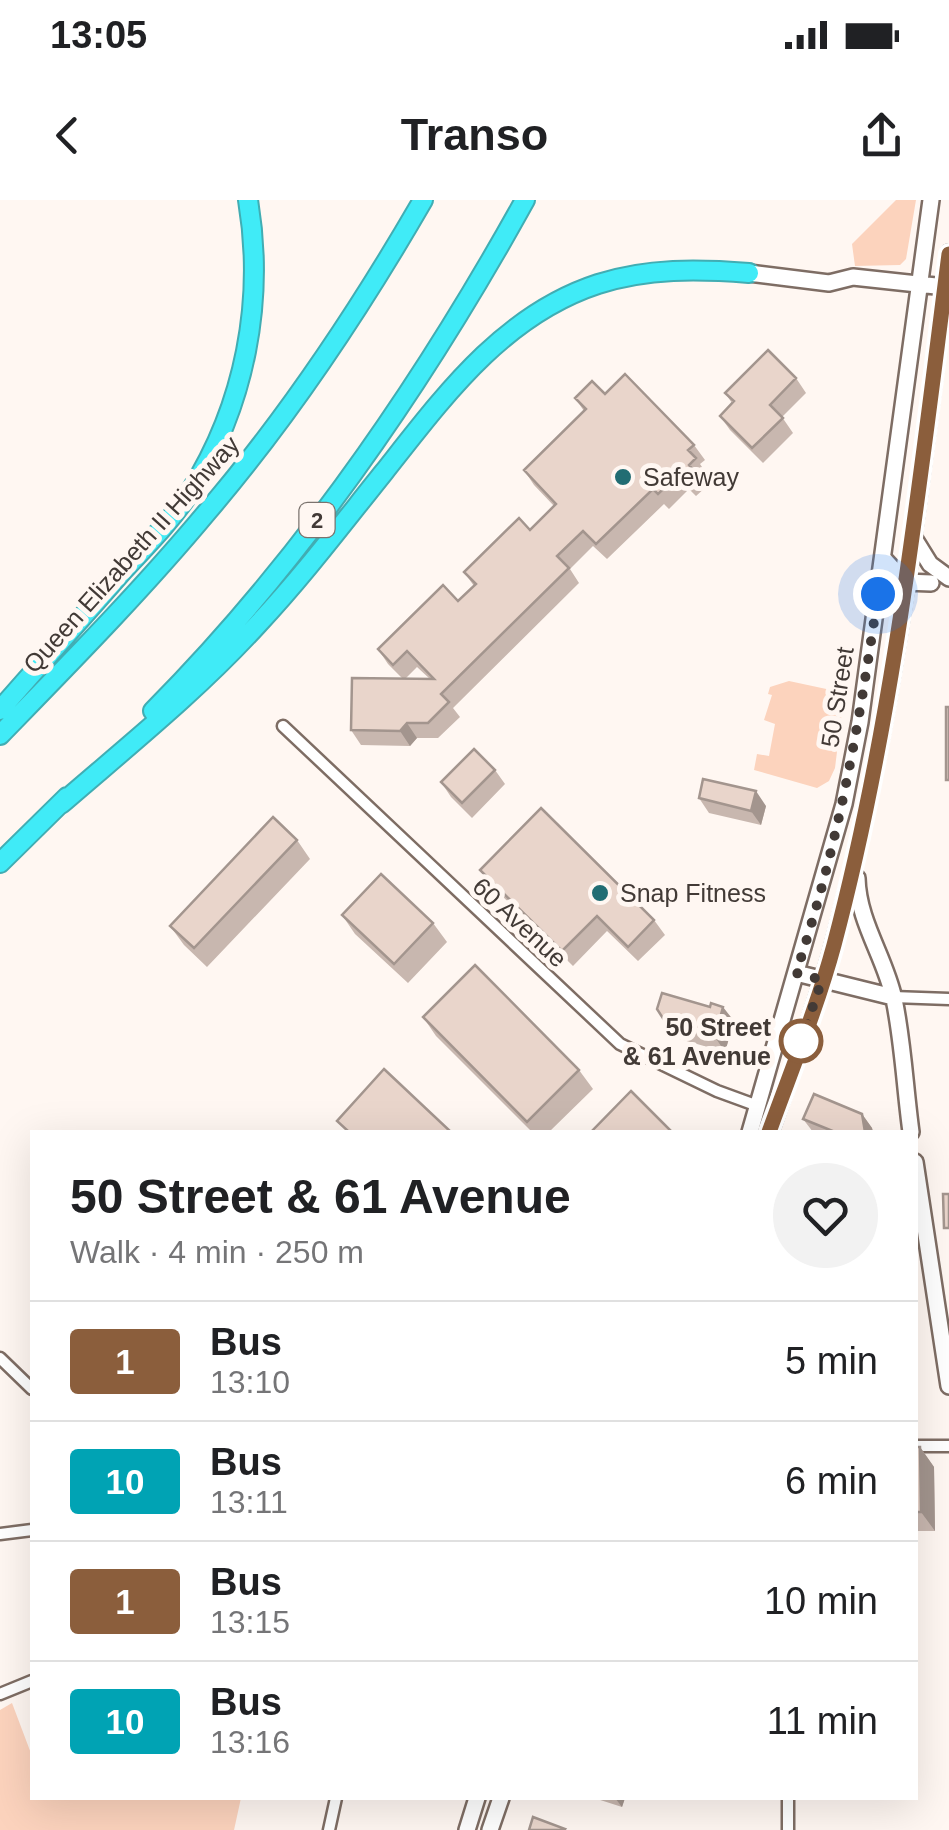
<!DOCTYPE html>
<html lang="en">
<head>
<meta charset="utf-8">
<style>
	body { margin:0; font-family:Arial,sans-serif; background:#f2f2f2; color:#202124; height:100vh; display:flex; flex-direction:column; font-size:38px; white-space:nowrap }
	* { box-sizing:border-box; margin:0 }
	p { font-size:32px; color:#757577 }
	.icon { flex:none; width:55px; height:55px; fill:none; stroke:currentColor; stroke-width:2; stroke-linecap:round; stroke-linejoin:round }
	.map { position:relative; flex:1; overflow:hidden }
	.sheet { position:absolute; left:30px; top:930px; width:888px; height:670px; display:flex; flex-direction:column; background:#fff; border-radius:0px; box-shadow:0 10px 40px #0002 }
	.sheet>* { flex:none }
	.badge { padding:0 20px; border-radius:8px; font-size:35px; line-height:65px }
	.you { position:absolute; width:50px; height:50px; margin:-25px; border:8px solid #fff; border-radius:50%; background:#1a73e8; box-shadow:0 0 0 15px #1a73e833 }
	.map>.badge { position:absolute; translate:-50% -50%; box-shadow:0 0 0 5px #fff }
	.round { display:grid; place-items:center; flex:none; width:105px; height:105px; border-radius:52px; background:#f2f2f2 }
	.summary { display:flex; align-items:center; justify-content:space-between; height:170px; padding:0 40px }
	h1 { font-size:48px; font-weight:800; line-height:75px }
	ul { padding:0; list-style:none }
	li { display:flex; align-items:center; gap:30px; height:120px; padding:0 40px; border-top:2px solid #e0e0e0 }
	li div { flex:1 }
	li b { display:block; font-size:38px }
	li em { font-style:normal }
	li .badge { min-width:110px; font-weight:700; text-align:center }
	.status { display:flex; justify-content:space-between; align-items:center; height:70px; padding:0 50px; background:#fff; direction:ltr }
	.status svg { height:28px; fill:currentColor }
	header { display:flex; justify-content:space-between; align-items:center; height:130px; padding:0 40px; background:#fff; font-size:45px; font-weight:800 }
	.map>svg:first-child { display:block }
	.green { fill:#fcd3bd }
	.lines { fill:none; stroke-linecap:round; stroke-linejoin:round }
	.street-casing { stroke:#7e6d64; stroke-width:15 }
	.secondary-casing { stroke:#7e6d64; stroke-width:20 }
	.highway-casing { stroke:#41adb3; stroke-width:22 }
	.street { stroke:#fff; stroke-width:10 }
	.secondary { stroke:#fff; stroke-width:15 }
	.highway { stroke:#40ebf7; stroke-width:18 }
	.wall { fill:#c8b7af; fill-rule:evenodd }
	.shaded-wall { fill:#a3958e }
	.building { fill:#e9d5cb; stroke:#a3958e; stroke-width:2.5 }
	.line-casing { stroke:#fff; stroke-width:22 }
	.line { stroke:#8b5e3c; stroke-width:15 }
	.walk { stroke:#423a36; stroke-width:10; stroke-dasharray:0 18 }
	.poi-dot { fill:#226d73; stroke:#fff7f2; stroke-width:4 }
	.stop-dot { fill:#fff; stroke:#8b5e3c; stroke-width:5 }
	.labels { text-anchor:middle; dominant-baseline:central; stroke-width:10; stroke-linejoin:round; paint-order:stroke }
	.shield { fill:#fff7f2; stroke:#7b736e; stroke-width:2.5 }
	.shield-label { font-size:22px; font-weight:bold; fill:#423a36 }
	.poi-label { font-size:25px; fill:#423a36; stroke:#fff7f2; text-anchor:start }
	.street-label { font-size:25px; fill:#423a36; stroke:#fff7f2 }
	.stop-label { font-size:25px; font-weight:bold; fill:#423a36; stroke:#fff7f2; text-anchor:end }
</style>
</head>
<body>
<div class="status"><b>13:05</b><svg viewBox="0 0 49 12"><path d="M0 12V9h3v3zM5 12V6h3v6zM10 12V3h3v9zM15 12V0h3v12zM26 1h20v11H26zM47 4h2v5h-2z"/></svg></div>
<header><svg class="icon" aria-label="back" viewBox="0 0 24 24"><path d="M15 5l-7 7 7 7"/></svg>Transo<svg class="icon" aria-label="share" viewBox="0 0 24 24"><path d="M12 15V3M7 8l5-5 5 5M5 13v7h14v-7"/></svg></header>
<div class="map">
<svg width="949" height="1630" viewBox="0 0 949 1630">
	<rect width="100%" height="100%" fill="#fff7f2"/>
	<path class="green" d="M896 0H916L906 59 900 65 855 66 852 44Z
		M789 481 831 490 843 503 835 568 829 581 817 588 754 570 757 554 769 556 775 524 764 520 772 495 768 494 770 487Z
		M12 1503 32 1556V1598H241L234 1630H0V1510Z"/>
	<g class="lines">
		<g class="street-casing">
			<path id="street" d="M283 526 620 844 717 891 758 906
				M893 797 949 799
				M0 1158 32 1189
				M915 1246H949
				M0 1334 32 1330
				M0 1494 32 1481
				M788 1598V1630
				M329 1630 336 1598"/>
		</g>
		<g class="secondary-casing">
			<path id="secondary" d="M749 73 829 83 853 77 945 87
				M912 335 930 364 949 378
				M883 358 905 382 931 383
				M857 678C858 722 885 757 894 799 903 842 905 888 911 932
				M796 773 893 797
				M750 932 844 604 860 522 931 0
				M770 932C791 871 816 809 833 746 895 520 920 285 949 53
				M915 962 949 1186
				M467 1630 477 1598
				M490 1630 501 1598"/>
		</g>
		<g class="highway-casing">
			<path id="highway" d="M0 510C40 464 81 419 121 373 145 347 171 321 190 292 245 205 265 101 248 0
				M153 511C301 362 423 184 525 0
				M0 535C71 462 142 390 207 312 289 216 360 109 423 0
				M61 604C128 546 198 490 258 424 303 376 343 323 384 272 444 196 503 115 598 84 648 68 698 69 749 73
				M0 663 67 597"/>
		</g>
		<use href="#street" class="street"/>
		<use href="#secondary" class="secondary"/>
		<use href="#highway" class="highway"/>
	</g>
	<path class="wall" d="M796 178 806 193 782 217 793 233 763 263 730 230 720 216 732 203 725 193Z
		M605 194 694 245 705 260 700 264 706 273 700 279 706 287 696 296 689 289 669 309 664 304 607 359 593 346 570 369 579 383 453 508 460 517 438 538H417L410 546 361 545 351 530 403 479 388 464 378 449 458 401 474 386 464 372 530 330 554 306 534 285 524 270 584 211 575 198ZM417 467 430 479H405Z
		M495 570 505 584 472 618 451 597 441 582Z
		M699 598 766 606 761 625 709 613Z
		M297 640 310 659 207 767 184 745 170 726Z
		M480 670 654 720 665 735 638 761 607 731 573 766 490 684Z
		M342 715 433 723 447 742 408 783 355 734Z
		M423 817 579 870 593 889 549 932H532L436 836Z
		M734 821 725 852 676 838 666 823Z
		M862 914 872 928 873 932H813L803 919Z
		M915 1247H920L934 1267 935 1331H915Z
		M594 1598H625L622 1607Z"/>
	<path class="shaded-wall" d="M407 523 417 538 410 546 400 531Z
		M756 591 766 606 761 625 751 611Z
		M723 807 734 821 725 852 715 837Z
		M862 914 872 928 873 932H865Z
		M920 1247 934 1267 935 1331 921 1312Z
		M615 1598H625L622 1607Z"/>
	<path class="building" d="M768 150 796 178 770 205 783 218 752 248 720 216 734 201 725 193Z
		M625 174 694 245 688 250 696 258 689 265 695 272 686 281 679 274 658 294 653 289 596 344 583 331 557 356 569 368 441 494 449 502 428 523H407L400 531 351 530 352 478 434 479 407 451 393 465 378 449 443 385 458 401 476 384 464 372 519 318 530 330 556 304 524 270 586 209 575 198 592 181 605 194Z
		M946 507H949V580H946Z
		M474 549 495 570 462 603 441 582Z
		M703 579 756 591 751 611 699 598Z
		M541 608 654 720 628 747 597 716 562 751 480 670Z
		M273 617 297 640 194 748 170 726Z
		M381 674 433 723 394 764 342 715Z
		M475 765 579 870 527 922 423 817Z
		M662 793 710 807 711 803 723 807 715 837 666 823 657 809Z
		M384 869 451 932H349L337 921Z
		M631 891 672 932H591Z
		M814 894 862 914 865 932H835L803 919Z
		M943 994H949V1028H944Z
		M915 1247H920L921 1312H915Z
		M533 1617 565 1629 564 1630H529Z"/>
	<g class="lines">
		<g class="line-casing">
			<path id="line" d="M769 932C791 871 817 808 834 745 894 519 919 286 949 54"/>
		</g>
		<use href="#line" class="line"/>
		<path class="walk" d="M801 841 822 780 796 773C838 647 859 526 878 394"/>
	</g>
	<g class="poi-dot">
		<circle cx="623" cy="277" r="10"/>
		<circle cx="600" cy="693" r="10"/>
	</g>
	<circle class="stop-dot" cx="801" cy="841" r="20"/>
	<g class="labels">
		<rect class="shield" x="299.5" y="303" width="35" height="34" rx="8"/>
		<g class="shield-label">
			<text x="317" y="320">2</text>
		</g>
		<g class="poi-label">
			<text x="643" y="277">Safeway</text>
			<text x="620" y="693">Snap Fitness</text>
		</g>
		<g class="street-label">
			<text transform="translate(131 354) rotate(-48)">Queen Elizabeth II Highway</text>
			<text transform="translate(837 497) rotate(-81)">50 Street</text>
			<text transform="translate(520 722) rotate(43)">60 Avenue</text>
		</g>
		<g class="stop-label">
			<text x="771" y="827">50 Street<tspan x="771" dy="29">&amp; 61 Avenue</tspan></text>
		</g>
	</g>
</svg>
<div class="you" style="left:878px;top:394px"></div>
<section class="sheet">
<div class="summary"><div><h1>50 Street &amp; 61 Avenue</h1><p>Walk · 4 min · 250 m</p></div><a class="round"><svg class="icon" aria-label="heart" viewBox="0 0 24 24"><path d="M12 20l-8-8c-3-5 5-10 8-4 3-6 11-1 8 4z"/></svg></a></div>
<ul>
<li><span class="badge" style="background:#8b5e3c;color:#fff">1</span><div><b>Bus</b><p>13:10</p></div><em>5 min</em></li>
<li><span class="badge" style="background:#00a3b4;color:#fff">10</span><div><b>Bus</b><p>13:11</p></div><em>6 min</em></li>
<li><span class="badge" style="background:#8b5e3c;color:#fff">1</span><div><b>Bus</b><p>13:15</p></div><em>10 min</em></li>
<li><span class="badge" style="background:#00a3b4;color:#fff">10</span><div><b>Bus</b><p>13:16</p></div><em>11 min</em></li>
</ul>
</section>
</div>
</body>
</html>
